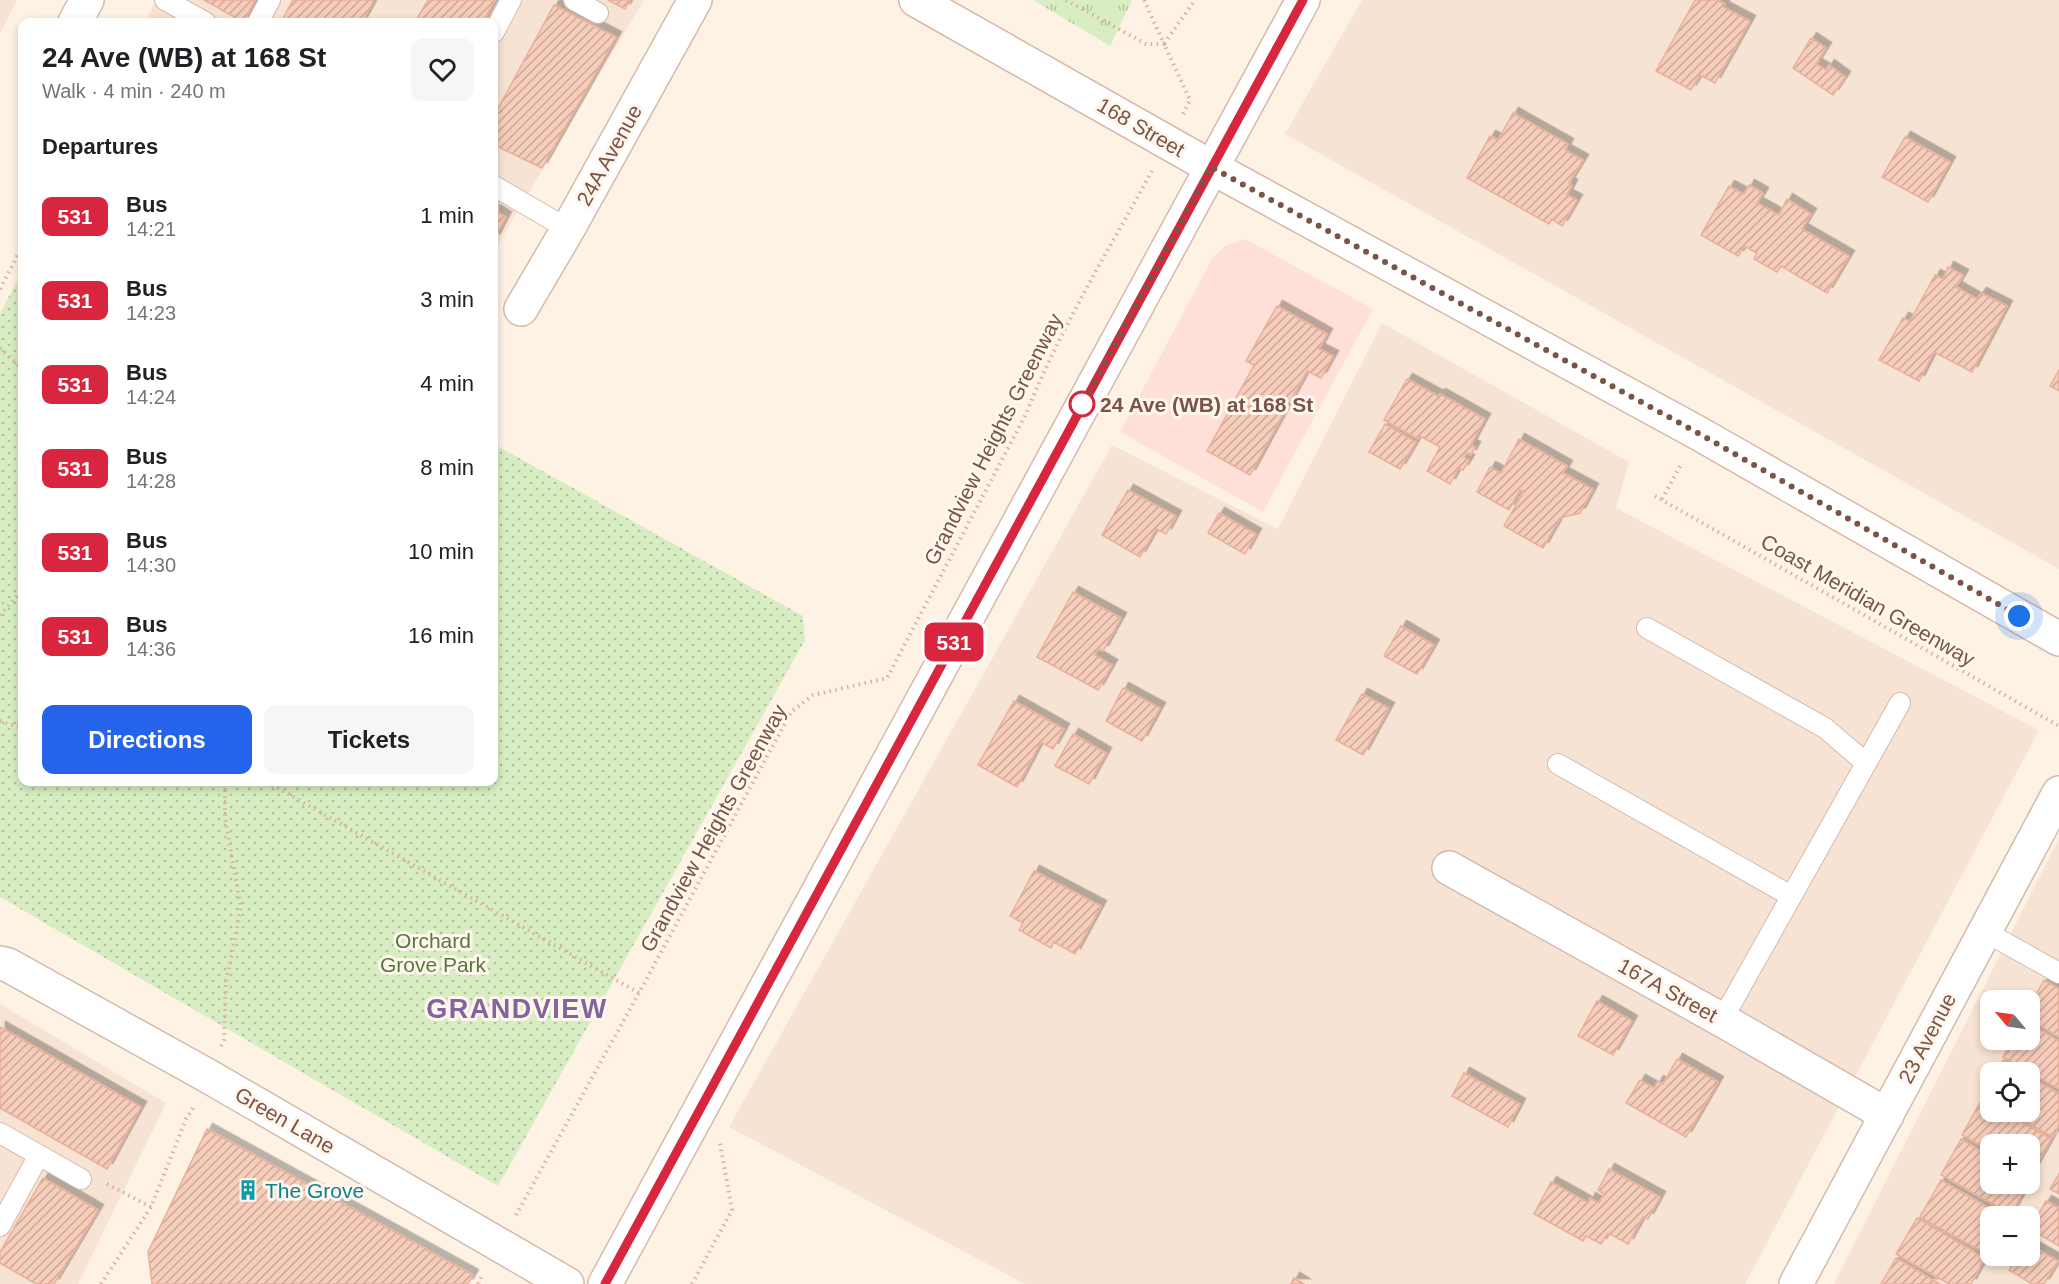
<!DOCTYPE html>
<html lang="en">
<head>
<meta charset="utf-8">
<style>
	body { margin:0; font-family:Arial,sans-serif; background:#f6f6f6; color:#202124; height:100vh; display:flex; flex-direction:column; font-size:22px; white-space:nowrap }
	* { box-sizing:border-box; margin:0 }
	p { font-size:20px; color:#757577 }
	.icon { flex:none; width:33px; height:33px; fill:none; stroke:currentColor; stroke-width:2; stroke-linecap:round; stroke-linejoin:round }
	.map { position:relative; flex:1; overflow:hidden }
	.side { position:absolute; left:18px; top:18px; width:480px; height:768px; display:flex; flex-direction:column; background:#fff; border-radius:12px; box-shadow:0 3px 9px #0003 }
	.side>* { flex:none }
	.badge { padding:0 12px; border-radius:9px; font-size:21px; line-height:39px }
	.needle { width:39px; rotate:299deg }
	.fabs { position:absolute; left:1980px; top:990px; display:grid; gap:12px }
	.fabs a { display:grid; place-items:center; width:60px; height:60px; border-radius:12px; background:#fff; box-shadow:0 3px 9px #0003; font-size:30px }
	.you { position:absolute; width:30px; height:30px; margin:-15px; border:4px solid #fff; border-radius:50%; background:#1a73e8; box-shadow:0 0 0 9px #1a73e833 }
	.map>.badge { position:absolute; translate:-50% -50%; box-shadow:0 0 0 3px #fff }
	h2 { padding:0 24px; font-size:22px; line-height:54px }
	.round { display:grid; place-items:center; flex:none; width:63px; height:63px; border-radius:12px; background:#f6f6f6 }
	.head { display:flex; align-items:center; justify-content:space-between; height:102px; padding:0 24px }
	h1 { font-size:28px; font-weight:800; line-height:45px }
	.button { display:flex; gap:12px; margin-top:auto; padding:12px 24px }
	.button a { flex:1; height:69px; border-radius:12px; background:#2563eb; color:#fff; font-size:24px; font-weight:800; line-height:69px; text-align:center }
	.button a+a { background:#f6f6f6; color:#202124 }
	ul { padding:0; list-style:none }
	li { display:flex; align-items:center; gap:18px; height:84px; padding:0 24px }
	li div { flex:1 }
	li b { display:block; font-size:22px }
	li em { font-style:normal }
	li .badge { min-width:66px; font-weight:700; text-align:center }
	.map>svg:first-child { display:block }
	.residential { fill:#f7e3d3; fill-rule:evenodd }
	.commercial { fill:#ffe0d8 }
	.grass { fill:url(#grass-tufts) }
	.park { fill:url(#park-dots) }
	.building { fill:url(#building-hatch); stroke:#eab099; stroke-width:1.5; filter:url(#shadow) }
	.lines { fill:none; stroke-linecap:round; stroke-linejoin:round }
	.service-casing { stroke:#d4baac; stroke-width:22 }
	.minor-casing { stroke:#d4baac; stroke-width:36 }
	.secondary-casing { stroke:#d7b9a9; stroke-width:36 }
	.path { stroke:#dcaf9d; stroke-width:4; stroke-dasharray:1.5 4.5; stroke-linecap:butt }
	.service { stroke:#fff; stroke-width:20 }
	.minor { stroke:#fff; stroke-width:33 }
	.secondary { stroke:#fff; stroke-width:33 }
	.line-casing { stroke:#fff; stroke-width:14 }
	.line { stroke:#d7263d; stroke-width:9 }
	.walk { stroke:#7a5447; stroke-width:6; stroke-dasharray:0 10.8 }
	.stop-dot { fill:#fff; stroke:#d7263d; stroke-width:3 }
	.labels { text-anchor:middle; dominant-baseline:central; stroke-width:6; stroke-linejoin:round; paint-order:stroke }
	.street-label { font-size:21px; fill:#7a5447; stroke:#fff6ed }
	.stop-label { font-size:21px; font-weight:bold; fill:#7a5447; stroke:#fff6ed; text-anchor:start }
	.park-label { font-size:21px; fill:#547a3c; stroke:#fff6ed }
	.culture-label { font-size:21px; fill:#0d838f; stroke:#fff6ed; text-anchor:start }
	.district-label { font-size:27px; font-weight:bold; letter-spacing:1.5px; fill:#84639e; stroke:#fff6ed }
</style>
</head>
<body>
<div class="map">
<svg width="2059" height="1284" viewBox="0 0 2059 1284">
	<defs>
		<pattern id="grass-tufts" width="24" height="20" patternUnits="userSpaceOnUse" patternTransform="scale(1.5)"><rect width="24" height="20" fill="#d8eec2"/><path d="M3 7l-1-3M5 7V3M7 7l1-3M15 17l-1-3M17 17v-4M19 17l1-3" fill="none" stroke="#b4c39f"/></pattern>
		<pattern id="park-dots" width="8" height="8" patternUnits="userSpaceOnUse" patternTransform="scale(1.5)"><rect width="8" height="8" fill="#d8eec2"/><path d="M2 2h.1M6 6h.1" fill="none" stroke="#b4c39f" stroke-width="1.8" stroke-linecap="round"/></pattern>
		<pattern id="building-hatch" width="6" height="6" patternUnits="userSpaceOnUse" patternTransform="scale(1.5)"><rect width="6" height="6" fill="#f6ccba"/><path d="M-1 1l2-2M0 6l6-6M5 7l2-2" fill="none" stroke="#cca899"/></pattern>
		<filter id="shadow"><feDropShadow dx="5.5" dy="-5.5" stdDeviation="0" flood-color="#0004"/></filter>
	</defs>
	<rect width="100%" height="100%" fill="#fef2e5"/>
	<path class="residential" d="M0 0H17L0 34Z
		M156 0H644L494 251V22H145Z
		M1362 0H2059V569L1285 134Z
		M1382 323 1629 462 1616 508 2039 730 1745 1284H1025L729 1127 1112 445 1278 529Z
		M2059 838V1284H1834ZM1990 1000H2030V1040H1990ZM1990 1072H2030V1112H1990ZM1990 1144H2030V1184H1990ZM1990 1216H2030V1256H1990Z
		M0 1004 166 1103 78 1284H0Z"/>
	<path class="commercial" d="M1245 239 1373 309 1263 512 1120 432 1213 257 1225 246Z"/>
	<path class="grass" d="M1033 0H1132L1110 46Z"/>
	<path class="park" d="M22 272V782H494V444L803 616 805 640 498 1186 0 897V313Z"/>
	<path class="building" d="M204 0H255L243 22Z
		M293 0H374L362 22H281Z
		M428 0H495L483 22H415Z
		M608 0H630L625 9Z
		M1695 0H1717L1725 4 1723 7 1750 21 1715 83 1700 75 1691 90 1656 71Z
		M554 5 616 37 542 168 494 145V116Z
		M1811 38 1826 48 1816 64 1826 70 1829 65 1845 77 1833 95 1793 68Z
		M1513 113 1568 144 1565 150 1583 160 1569 183 1572 185 1567 195 1577 200 1562 226 1552 219 1549 224 1467 178 1490 136 1498 140Z
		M1905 137 1950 162 1928 202 1882 177Z
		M1749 185 1763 193 1757 203 1779 215 1787 199 1811 214 1802 229 1849 256 1827 293 1781 266 1777 272 1754 259 1757 253 1744 246 1738 256 1701 235 1729 186 1744 194Z
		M494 210 506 217 494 240Z
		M1948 267 1963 275 1956 287 1977 299 1981 293 2007 306 1972 372 1934 352 1919 381 1879 360 1903 318 1910 321 1935 275 1943 279Z
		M1277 306 1327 334 1319 349 1333 356 1321 378 1307 371 1250 475 1207 451 1254 365 1246 361Z
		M2059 370V391L2050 386Z
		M1407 379 1438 396 1440 394 1485 419 1471 445 1475 447 1471 455 1467 453 1464 457 1469 460 1463 470 1459 468 1450 484 1427 471 1440 447 1420 436 1418 439 1384 420Z
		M1385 424 1416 442 1400 469 1369 452Z
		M1519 439 1567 466 1563 473 1593 489 1580 513 1560 518 1543 548 1504 526 1524 491 1520 490 1509 510 1477 492 1490 467 1501 473Z
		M1128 490 1176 516 1166 534 1156 529 1140 557 1102 535Z
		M1219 513 1256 534 1245 554 1208 533Z
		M1073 592 1121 618 1103 651 1098 649 1095 655 1112 665 1098 690 1037 657Z
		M1401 626 1434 645 1417 674 1384 656Z
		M1123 688 1160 708 1142 741 1106 721Z
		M1362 694 1389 708 1363 755 1336 740Z
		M1014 701 1064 729 1053 749 1041 742 1017 787 978 765Z
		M1073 734 1106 753 1089 784 1055 766Z
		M1034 871 1101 906 1075 954 1054 942 1051 948 1019 930 1023 923 1010 916Z
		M2044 980 2059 989V1037L2030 1020V1005Z
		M1597 1001 1632 1021 1613 1055 1578 1036Z
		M2030 1024 2059 1041V1089L2003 1057 2013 1040H2030Z
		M0 1027 141 1107 107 1169 0 1108Z
		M1677 1059 1718 1082 1686 1137 1626 1103 1640 1080 1654 1088 1658 1081 1663 1084Z
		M2003 1060 2024 1072H1997Z
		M1464 1073 1520 1104 1508 1127 1452 1096Z
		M2030 1076 2059 1094V1125L2053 1137 2008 1112H2030Z
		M1990 1084V1101L1983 1097Z
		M1982 1099 1990 1104V1112H2004L2051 1139 2031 1174 2030 1173V1144H1990V1151L1962 1135Z
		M207 1129 473 1275 468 1284H152L148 1252Z
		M1961 1139 1990 1156V1184H2028L2011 1214 1941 1175Z
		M1609 1169 1660 1197 1648 1219 1643 1217 1628 1244 1608 1233 1601 1244 1586 1236 1583 1241 1534 1214 1551 1182 1588 1203 1590 1198 1599 1203 1604 1194 1598 1190Z
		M2059 1174V1194L2050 1189Z
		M43 1178 98 1210 54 1284H36L0 1263V1252Z
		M1941 1180 2002 1216H1990V1256L1920 1217Z
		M2046 1201 2059 1208V1246L2030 1229Z
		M1917 1218 1985 1258 1971 1284H1949L1896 1254Z
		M2030 1245 2058 1261 2044 1284H2032L2009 1270 2018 1256H2030Z
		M1896 1258 1940 1284H1881Z
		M1294 1278 1304 1284H1291Z"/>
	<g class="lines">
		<g class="service-casing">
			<path id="service" d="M165 0 205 22
				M574 0 598 13
				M258 22 270 0
				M494 32 511 0
				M494 186 568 229
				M1647 628 1825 728 1866 763
				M1558 764 1791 896
				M1984 931 2059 973
				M1722 1020 1900 703
				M0 1133 81 1179
				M0 1226 39 1155"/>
		</g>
		<g class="minor-casing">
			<path id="minor" d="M75 22 87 0
				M521 309 568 229 695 0
				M1449 868 1722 1020 1887 1115
				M0 963 8 965 208 1076 567 1284
				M1796 1284 2059 793"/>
		</g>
		<g class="secondary-casing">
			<path id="secondary" d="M916 0 1211 167 1698 433 2059 639
				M605 1284 1303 0"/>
		</g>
		<path class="path" d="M1066 0 1146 44H1164L1144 0
			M1183 114 1190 100 1164 44 1195 0
			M0 289 22 247
			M0 348 22 369
			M1655 496 2059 726
			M1662 499 1682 463
			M0 615 22 591
			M0 721 22 728
			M267 782 639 993
			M221 1046 224 1040 226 982 241 907 225 818V782
			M107 1184 151 1207
			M516 1215 639 993 791 712 813 695 887 678 1026 414C1060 329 1108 251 1152 171
			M101 1284 151 1207 186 1119 195 1105
			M478 1284 483 1274
			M692 1284 732 1210 720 1143"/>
		<use href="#service" class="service"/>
		<use href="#minor" class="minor"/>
		<use href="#secondary" class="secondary"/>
	</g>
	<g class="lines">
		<g class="line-casing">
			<path id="line" d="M605 1284 1303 0"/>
		</g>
		<use href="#line" class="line"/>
		<path class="walk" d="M1082 404 1078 412 1211 167 1698 433 2019 616"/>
	</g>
	<defs>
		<g id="building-bare" transform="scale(1.62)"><path d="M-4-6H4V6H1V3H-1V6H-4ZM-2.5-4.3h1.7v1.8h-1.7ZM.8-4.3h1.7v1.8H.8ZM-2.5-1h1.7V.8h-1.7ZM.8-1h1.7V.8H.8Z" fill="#0f9aa8" stroke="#fff6ed" stroke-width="2.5" paint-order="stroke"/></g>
	</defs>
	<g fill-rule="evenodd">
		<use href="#building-bare" x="248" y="1190"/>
	</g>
	<circle class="stop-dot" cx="1082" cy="404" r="12"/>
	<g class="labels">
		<g class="street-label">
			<text transform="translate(1141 127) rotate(30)">168 Street</text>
			<text transform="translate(609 155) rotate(-61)">24A Avenue</text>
			<text transform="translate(993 439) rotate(-63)">Grandview Heights Greenway</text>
			<text transform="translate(1868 600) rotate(30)">Coast Meridian Greenway</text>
			<text transform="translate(713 828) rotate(-61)">Grandview Heights Greenway</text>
			<text transform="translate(1668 990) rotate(29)">167A Street</text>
			<text transform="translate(1927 1038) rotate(-62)">23 Avenue</text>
			<text transform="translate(285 1120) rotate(30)">Green Lane</text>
		</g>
		<g class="stop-label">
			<text x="1100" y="404">24 Ave (WB) at 168 St</text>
		</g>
		<g class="park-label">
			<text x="433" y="940">Orchard<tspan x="433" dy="24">Grove Park</tspan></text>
		</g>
		<g class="culture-label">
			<text x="265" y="1190">The Grove</text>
		</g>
		<g class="district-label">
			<text x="517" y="1009">GRANDVIEW</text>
		</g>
	</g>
</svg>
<div class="fabs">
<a><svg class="needle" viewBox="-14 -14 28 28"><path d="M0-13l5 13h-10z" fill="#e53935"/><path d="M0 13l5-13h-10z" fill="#757577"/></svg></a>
<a><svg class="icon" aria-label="locate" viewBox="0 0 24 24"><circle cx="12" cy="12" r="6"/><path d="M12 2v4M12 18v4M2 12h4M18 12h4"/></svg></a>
<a>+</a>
<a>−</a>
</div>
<div class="you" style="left:2019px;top:616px"></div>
<b class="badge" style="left:954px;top:642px;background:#d7263d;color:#fff">531</b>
<section class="side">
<div class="head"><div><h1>24 Ave (WB) at 168 St</h1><p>Walk · 4 min · 240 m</p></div><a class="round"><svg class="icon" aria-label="heart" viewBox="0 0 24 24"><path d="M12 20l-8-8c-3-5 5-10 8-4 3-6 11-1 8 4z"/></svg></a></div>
<h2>Departures</h2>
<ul>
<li><span class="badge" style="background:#d7263d;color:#fff">531</span><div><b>Bus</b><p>14:21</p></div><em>1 min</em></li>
<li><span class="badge" style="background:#d7263d;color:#fff">531</span><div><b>Bus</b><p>14:23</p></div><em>3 min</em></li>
<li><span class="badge" style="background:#d7263d;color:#fff">531</span><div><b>Bus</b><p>14:24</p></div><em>4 min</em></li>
<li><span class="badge" style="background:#d7263d;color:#fff">531</span><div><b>Bus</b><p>14:28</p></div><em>8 min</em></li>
<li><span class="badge" style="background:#d7263d;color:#fff">531</span><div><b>Bus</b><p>14:30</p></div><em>10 min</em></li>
<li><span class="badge" style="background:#d7263d;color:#fff">531</span><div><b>Bus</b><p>14:36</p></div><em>16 min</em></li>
</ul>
<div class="button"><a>Directions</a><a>Tickets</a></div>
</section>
</div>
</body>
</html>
